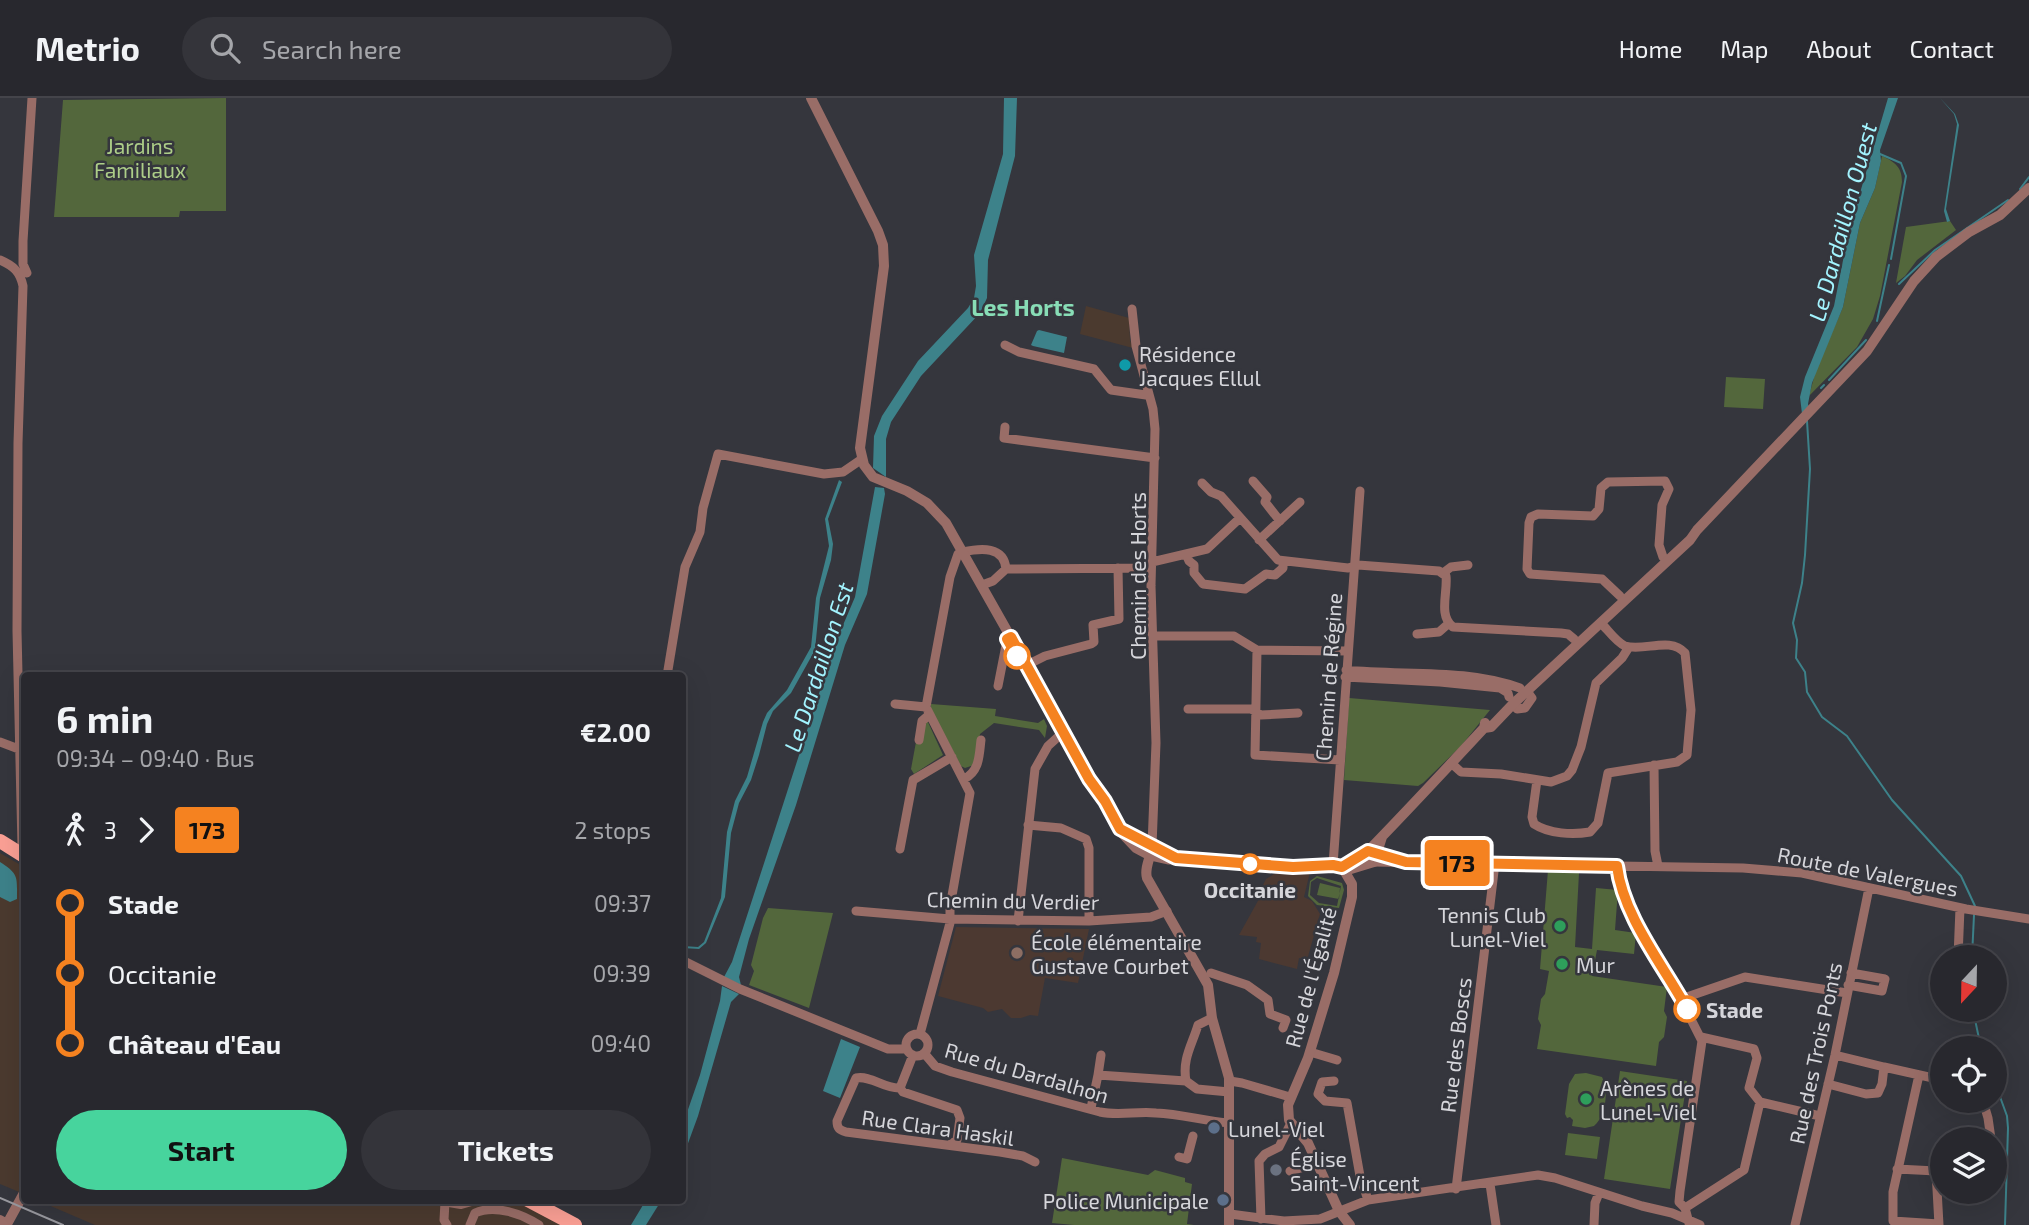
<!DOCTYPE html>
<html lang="en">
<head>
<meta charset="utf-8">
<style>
	body { margin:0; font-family:"Exo 2",sans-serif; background:#34343a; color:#f1f3f6; height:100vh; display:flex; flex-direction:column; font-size:26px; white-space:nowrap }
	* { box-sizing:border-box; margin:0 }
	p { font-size:23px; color:#a5a6aa }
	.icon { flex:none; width:38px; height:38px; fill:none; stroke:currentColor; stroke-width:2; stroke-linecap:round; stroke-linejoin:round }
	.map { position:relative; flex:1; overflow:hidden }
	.panel { position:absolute; left:21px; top:574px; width:665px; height:532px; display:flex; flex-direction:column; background:#28282e; border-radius:7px; box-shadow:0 7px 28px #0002,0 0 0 2px #44444a }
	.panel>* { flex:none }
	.badge { padding:0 14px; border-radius:5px; font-size:24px; line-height:46px }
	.needle { width:46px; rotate:202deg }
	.tools { position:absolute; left:1930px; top:847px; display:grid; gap:14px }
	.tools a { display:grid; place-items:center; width:77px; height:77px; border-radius:50%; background:#28282e; box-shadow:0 7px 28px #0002,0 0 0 2px #44444a; font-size:35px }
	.map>.badge { position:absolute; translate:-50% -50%; box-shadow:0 0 0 4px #fff }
	.legs { display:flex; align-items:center; gap:10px; height:77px; padding:0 35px; font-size:23px }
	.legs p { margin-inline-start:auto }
	.overview { display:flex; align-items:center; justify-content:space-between; height:119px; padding:0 35px }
	h1 { font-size:38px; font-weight:700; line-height:52px }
	.button { display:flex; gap:14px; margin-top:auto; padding:14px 35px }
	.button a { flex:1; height:80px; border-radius:42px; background:#47d49d; color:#111; font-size:28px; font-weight:700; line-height:80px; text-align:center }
	.button a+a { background:#34343a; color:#f1f3f6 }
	ul { padding:0 35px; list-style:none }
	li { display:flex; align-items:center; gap:24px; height:70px; font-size:26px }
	li i { display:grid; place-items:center; width:10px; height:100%; margin:0 9px; background:currentColor }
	li i::after { content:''; width:18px; height:18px; margin:-9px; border:5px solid; border-radius:50%; background:#28282e }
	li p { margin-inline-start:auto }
	li:first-child i { background:linear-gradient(#0000 50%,currentColor 0) }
	li:last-child i { background:linear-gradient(currentColor 50%,#0000 0) }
	header { display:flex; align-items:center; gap:42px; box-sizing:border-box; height:98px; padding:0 35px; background:#28282e; border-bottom:2px solid #44444a }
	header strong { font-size:33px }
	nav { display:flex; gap:38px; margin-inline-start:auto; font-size:24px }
	.search { width:490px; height:63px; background:#34343a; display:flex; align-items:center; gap:18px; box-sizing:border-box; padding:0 24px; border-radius:38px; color:#a5a6aa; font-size:26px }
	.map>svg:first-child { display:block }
	.industrial { fill:#4b3a2f }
	.education { fill:#4c3931 }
	.green { fill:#53673c; fill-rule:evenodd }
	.water { fill:#3d828a }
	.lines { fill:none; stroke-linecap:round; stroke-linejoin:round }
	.stream { stroke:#3d828a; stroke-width:2 }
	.minor { stroke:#996d67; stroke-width:9 }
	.tertiary { stroke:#996d67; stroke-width:10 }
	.primary { stroke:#fba095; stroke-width:14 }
	.rail { stroke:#9a9aa0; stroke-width:2 }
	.line-1-casing { stroke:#fff; stroke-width:16 }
	.line-1 { stroke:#f58220; stroke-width:10 }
	.culture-dot { fill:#0f9aa8; stroke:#35363d; stroke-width:2.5 }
	.stop-1-dot { fill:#fff; stroke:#f58220; stroke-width:3.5 }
	.leisure-dot { fill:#2e9e5b; stroke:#35363d; stroke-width:2.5 }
	.education-dot { fill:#8d6e63; stroke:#35363d; stroke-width:2.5 }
	.service-dot { fill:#5c6f8a; stroke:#35363d; stroke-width:2.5 }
	.worship-dot { fill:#6b7280; stroke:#35363d; stroke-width:2.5 }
	.labels { text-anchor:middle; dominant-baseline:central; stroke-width:5; stroke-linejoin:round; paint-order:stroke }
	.park-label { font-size:21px; fill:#adce88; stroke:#35363d }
	.poi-label { font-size:21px; fill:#d6d6db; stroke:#35363d; text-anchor:start }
	.street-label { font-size:21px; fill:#d6d6db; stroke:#35363d }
	.stop-label { font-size:21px; font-weight:bold; fill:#d6d6db; stroke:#35363d }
	.water-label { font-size:23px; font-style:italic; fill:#a3f4ff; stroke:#35363d }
	.neighbourhood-label { font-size:23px; font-weight:bold; fill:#88ddb6; stroke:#35363d }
</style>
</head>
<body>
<header>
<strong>Metrio</strong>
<div class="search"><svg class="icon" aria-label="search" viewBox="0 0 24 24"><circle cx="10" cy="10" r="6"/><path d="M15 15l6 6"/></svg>Search here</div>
<nav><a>Home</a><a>Map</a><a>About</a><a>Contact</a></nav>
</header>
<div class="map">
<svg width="2029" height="1127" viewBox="0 0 2029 1127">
	<rect width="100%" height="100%" fill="#35363d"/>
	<path class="industrial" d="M1086 208 1129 220 1130 242 1133 250 1080 236Z
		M0 755 24 769V1096L0 1086Z
		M491 1102 525 1107 561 1127H95L39 1103Z"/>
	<path class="education" d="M1310 774 1304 799 1312 803 1320 816 1307 862 1299 860 1297 871 1259 861 1261 845 1256 844 1257 839 1239 837 1264 792 1262 789 1266 781 1276 775Z
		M956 829 1089 831 1078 885 1045 880 1038 918 1030 917 1021 920H1011L1002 911 988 914 983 910 938 898Z"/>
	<path class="green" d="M226 0V113H180L179 119H54L63 2Z
		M1882 58C1895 64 1902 69 1902 84L1880 198 1873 221 1857 249 1809 298 1816 272 1843 209 1860 125 1875 90Z
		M1950 123 1956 132 1917 162 1905 178 1896 185 1906 129Z
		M1726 279 1765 281 1763 311 1724 309Z
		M1349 600 1490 612 1461 648 1423 685 1418 688 1344 682Z
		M931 606 996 611 995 618 1038 625 1044 621 1047 628 1045 640 1039 632 994 625 980 636 974 667 965 670 961 668 931 611Z
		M927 622 943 657 914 676 911 671 916 644Z
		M1548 772 1579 775 1575 849 1592 851 1596 790 1618 792 1615 832 1636 835 1634 856 1597 852 1592 878 1667 889 1664 913 1667 919 1664 939 1659 944 1656 968 1537 951 1541 927 1538 921 1541 901 1545 896 1549 873 1540 871Z
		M1317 778 1342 785 1344 792 1339 810 1317 807 1308 798 1310 783ZM1317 780 1341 788 1337 808 1319 805 1310 797 1311 784Z
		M1320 785 1340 790 1339 801 1317 797Z
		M768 810 833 815 809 910 749 887 754 873 751 867 763 820Z
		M1620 973 1687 983 1670 1091 1604 1081Z
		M1586 975 1602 979C1609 992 1606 1018 1594 1028L1585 1030 1572 1028 1573 1022 1570 1019 1567 1020 1565 1016 1569 986 1575 976Z
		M1568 1035 1600 1039 1597 1061 1565 1057Z
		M1062 1060 1148 1077 1155 1072 1185 1080V1084L1192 1086 1187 1126 1194 1127H1074L1052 1125Z"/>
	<path class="water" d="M1004 0H1017L1015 58 988 162 987 200 980 215 921 278 891 324 886 341V379L873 370 874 338 882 318 918 263 968 210 974 200 976 188 974 157 1003 56Z
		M1888 0H1898L1880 52 1881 63 1875 90 1860 125 1843 209 1812 285 1808 306 1811 316 1803 324 1800 299 1805 279 1834 208 1849 132Z
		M1940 0 1955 16 1959 27 1946 111 1950 123 1947 124 1944 113 1957 26 1954 16Z
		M1039 232 1067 239 1064 255 1033 248 1031 247 1037 233Z
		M839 382 842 384 828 421 833 446 831 462 820 500 815 552 791 595 773 613 767 626 759 657 751 682 739 705 731 735 725 799 706 845 699 851 683 850V848L698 849 704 844 721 800 727 734 735 703 747 679 763 624 767 615 787 592 811 549 816 500 829 448 825 421Z
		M875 389 884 390 885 396 867 496 845 547 796 707 749 841 739 879 741 887 724 879 732 864 835 546 855 499Z
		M0 764C19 776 17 779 17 801L10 804 0 799Z
		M722 888 739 896 731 904 698 1018 683 1059V1026L700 977 720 903Z
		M841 941 860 949 840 1000 823 993Z
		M646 1102 661 1103 646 1127H631Z"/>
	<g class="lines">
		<path class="stream" d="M1880 56 1901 65 1906 78 1891 161
			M2020 91 2029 79
			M1899 186 1935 152 2008 102
			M1877 223 1889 167
			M1829 282 1866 242
			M1821 290 1824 287
			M1807 323 1810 371 1805 457 1802 485 1793 525 1797 542 1796 560 1805 574 1807 594 1822 619 1847 638 1892 702 1961 778 1975 808
			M1972 859 1974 817
			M1973 912 1981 950
			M1995 985 2007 1018 2008 1030 2005 1127"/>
		<path class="minor" d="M0 162C14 168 20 174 23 188L18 345 17 533 22 749 19 754
			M27 175 23 166V143L32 0
			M1132 211 1136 248 1153 311 1155 331 1151 488 1156 645 1152 748 1176 760
			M1005 247 1019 254 1094 271 1111 292 1146 297 1149 296
			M1005 329 1004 340 1155 360
			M1253 383 1267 399 1265 404 1280 423
			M1202 385 1211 394 1221 398 1278 462 1348 470 1358 467 1439 473 1446 478C1448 494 1438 518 1453 529L1561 535 1568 536 1574 541
			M1259 442 1300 404
			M963 454C981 450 1004 448 1006 471
			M1186 456 1189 463 1194 467V475L1203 486 1245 491 1266 476 1275 477 1283 470V463
			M1152 464 1207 451 1240 420
			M1443 475 1451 469 1468 467
			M982 487 993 483 1006 471 1151 470
			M1620 498 1602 481 1530 476 1527 471 1529 425 1531 419 1538 416 1593 418 1599 411 1601 390 1608 384 1665 383 1669 391 1662 407 1659 447 1663 459
			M1417 536 1439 534 1448 526
			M1152 538H1234L1257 552 1347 553
			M1257 552 1255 657 1340 662
			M1027 567 1045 558 1091 546 1094 544 1093 527 1119 521 1118 470
			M1346 572C1403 578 1465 570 1520 590
			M667 578 685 469 700 434 703 410 718 356 824 376 843 374 862 361
			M1345 579 1440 584 1500 590 1508 595 1509 599
			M998 588 1007 542
			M895 606 926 609
			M1513 606 1517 611 1525 610 1532 600 1527 593
			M1188 611H1251L1261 617 1298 615
			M919 642 922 623 929 617
			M0 644 24 653
			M1451 665 1461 674 1501 676 1551 684 1567 678 1572 672 1581 649 1596 585 1622 560 1629 549
			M1654 667 1655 753 1658 768
			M964 681C980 673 979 657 981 642
			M1537 682 1532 719 1534 726C1549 736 1573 737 1590 734L1598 725 1608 675 1677 664 1687 657 1691 612 1685 555C1670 538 1644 554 1625 548 1616 544 1608 532 1601 525
			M1028 727 1061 730 1086 741 1089 750V823
			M900 751 913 682 952 659
			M1151 758 1169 762 1181 760 1293 769 1337 768
			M1374 764 1743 770 1802 775 1966 811 2029 821
			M1333 767 1360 393
			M1617 768 1619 780 1644 839 1668 876 1702 943 1680 1093 1679 1104 1685 1110 1689 1125
			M856 813 950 821 1089 823 1151 819 1167 813
			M1018 823 1035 671 1048 648 1059 638
			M1958 859 1960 810
			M682 862 740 891 888 951H906
			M1211 875 1247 887 1268 902 1270 916 1286 922 1283 930
			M1848 887 1882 893 1885 881 1851 875
			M1681 901 1745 879 1847 895
			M906 947a11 11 0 1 1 22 0a11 11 0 1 1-22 0Z
			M920 936 950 825V809L970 695 926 609 950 479 958 456
			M1701 939 1754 951 1757 960 1749 990 1760 1004 1820 1018
			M1310 954 1337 962
			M924 955 935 968 952 974 1100 1014C1119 1018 1137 1013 1156 1015 1181 1016 1204 1023 1229 1025
			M1884 969 1942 982
			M1098 977 1101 957
			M1919 977 1893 1094V1123L1939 1126
			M1186 983C1182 961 1192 947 1198 927L1212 920
			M1186 983 1197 991 1229 994
			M1230 983 1242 985 1290 999
			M1334 983 1322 984 1318 996 1325 1003 1347 1005 1360 1078 1368 1102
			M1828 986 1866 996 1878 995 1882 986 1884 969 1835 957
			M900 990C884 991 871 977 856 980L837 1023C837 1030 839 1032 846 1034L1000 1054 1023 1058 1035 1064
			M900 990 903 994 957 1012 960 1020 957 1042 950 1047
			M900 990 913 957
			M1983 1003 1988 1020 1991 1041
			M1091 1010 1098 977 1186 983
			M1179 1059 1187 1061 1193 1038
			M1897 1071 1936 1073 1939 1127
			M1290 1073 1319 1065
			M1490 1086 1496 1127
			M1456 1091 1495 765
			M445 1104 444 1122 447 1127
			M1685 1110 1744 1072 1760 1004
			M1230 1116 1284 1123 1320 1121 1368 1102 1538 1077 1555 1080 1642 1108 1672 1115 1700 1127
			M1261 1121 1259 1063 1265 1056 1279 1049 1291 1025
			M470 1127 475 1115C495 1106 522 1116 539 1127
			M1594 1127 1595 1105 1599 1095
			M1795 1127 1835 957 1869 790"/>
		<path class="tertiary" d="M811 0 878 133 883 147 884 168 860 350 864 367 873 379 907 393 927 405 946 425 1121 734 1136 750 1151 758
			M1484 630 1491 629 1513 606 1690 442 1697 432 1867 253 1914 183 1936 159 1969 134 2000 117 2029 90
			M1126 734 1152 748C1151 759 1144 770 1147 780L1208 887 1212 920 1229 980V1127
			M1342 769C1350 761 1361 760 1369 752 1408 712 1446 671 1484 630L1485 625
			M1342 769 1352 786V799L1334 875 1308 960 1288 1007 1289 1022 1308 1045 1339 1113 1350 1127
			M1342 769 1351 771 1374 764 1382 739
			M437 1102 461 1106 475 1102
			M0 1122 7 1126 24 1095"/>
		<path class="primary" d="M0 743 24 758
			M528 1102 575 1127"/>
		<path class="rail" d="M0 1100 63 1127"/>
	</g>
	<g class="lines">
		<g class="line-1-casing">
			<path id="line-1" d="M1017 558 1007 541 1011 539 1089 681 1105 703 1120 731 1176 760 1293 769 1333 767 1342 769 1368 753 1406 764 1617 768C1623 818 1663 867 1687 911"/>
		</g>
		<use href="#line-1" class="line-1"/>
	</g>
	<circle class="culture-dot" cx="1125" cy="267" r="7"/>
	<g class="stop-1-dot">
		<circle cx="1017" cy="558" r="12"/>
		<circle cx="1250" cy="766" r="9"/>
		<circle cx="1687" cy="911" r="12"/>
	</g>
	<g class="leisure-dot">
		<circle cx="1560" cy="828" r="7"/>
		<circle cx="1562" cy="866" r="7"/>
		<circle cx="1586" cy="1001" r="7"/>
	</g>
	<circle class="education-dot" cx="1017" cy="855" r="7"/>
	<g class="service-dot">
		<circle cx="1214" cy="1030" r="7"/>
		<circle cx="1223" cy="1102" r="7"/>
	</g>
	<circle class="worship-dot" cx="1276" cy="1072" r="7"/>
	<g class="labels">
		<g class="park-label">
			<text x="140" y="47">Jardins<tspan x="140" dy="24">Familiaux</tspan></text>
		</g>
		<g class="poi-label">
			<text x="1139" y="255">Résidence<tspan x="1139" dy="24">Jacques Ellul</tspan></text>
			<text x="1546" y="816" text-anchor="end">Tennis Club<tspan x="1546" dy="24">Lunel-Viel</tspan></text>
			<text x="1031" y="843">École élémentaire<tspan x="1031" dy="24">Gustave Courbet</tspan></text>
			<text x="1576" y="866">Mur</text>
			<text x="1600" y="989">Arènes de<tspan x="1600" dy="24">Lunel-Viel</tspan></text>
			<text x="1228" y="1030">Lunel-Viel</text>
			<text x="1290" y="1060">Église<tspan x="1290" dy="24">Saint-Vincent</tspan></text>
			<text x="1209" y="1102" text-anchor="end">Police Municipale</text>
		</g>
		<g class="street-label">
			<text transform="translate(1137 478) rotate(-90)">Chemin des Horts</text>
			<text transform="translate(1328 579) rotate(-86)">Chemin de Régine</text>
			<text transform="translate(1868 773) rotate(11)">Route de Valergues</text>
			<text transform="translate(1013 802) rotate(1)">Chemin du Verdier</text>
			<text transform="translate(1310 879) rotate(-75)">Rue de l'Égalité</text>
			<text transform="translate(1455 947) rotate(-83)">Rue des Boscs</text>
			<text transform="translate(1815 955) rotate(-78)">Rue des Trois Ponts</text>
			<text transform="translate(1027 974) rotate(16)">Rue du Dardalhon</text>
			<text transform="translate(938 1029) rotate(8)">Rue Clara Haskil</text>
		</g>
		<g class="stop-label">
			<text x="1250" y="791">Occitanie</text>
			<text x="1706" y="911" text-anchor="start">Stade</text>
		</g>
		<g class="water-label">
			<text transform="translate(1842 124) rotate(-75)">Le Dardaillon Ouest</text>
			<text transform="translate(818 569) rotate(-72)">Le Dardaillon Est</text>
		</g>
		<g class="neighbourhood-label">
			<text x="1023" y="209">Les Horts</text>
		</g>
	</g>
</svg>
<div class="tools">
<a><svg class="needle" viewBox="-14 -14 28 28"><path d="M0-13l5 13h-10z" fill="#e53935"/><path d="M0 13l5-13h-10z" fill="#a5a6aa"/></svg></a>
<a><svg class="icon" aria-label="locate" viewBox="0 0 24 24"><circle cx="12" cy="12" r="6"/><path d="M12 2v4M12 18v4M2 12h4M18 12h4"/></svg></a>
<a><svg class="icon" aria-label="layers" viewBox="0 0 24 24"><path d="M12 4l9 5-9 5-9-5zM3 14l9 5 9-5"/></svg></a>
</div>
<b class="badge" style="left:1457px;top:765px;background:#f58220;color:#111">173</b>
<section class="panel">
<div class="overview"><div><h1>6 min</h1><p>09:34 – 09:40 · Bus</p></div><b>€2.00</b></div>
<div class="legs"><svg class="icon" aria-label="walk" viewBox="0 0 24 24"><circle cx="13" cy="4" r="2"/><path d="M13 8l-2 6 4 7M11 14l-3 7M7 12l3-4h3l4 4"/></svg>3<svg class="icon" aria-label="forward" viewBox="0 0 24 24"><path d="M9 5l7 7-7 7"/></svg><b class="badge" style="background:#f58220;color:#111">173</b><p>2 stops</p></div>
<ul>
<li><i style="color:#f58220"></i><b>Stade</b><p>09:37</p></li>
<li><i style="color:#f58220"></i><span>Occitanie</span><p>09:39</p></li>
<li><i style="color:#f58220"></i><b>Château d'Eau</b><p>09:40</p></li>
</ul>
<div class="button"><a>Start</a><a>Tickets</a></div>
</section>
</div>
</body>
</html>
